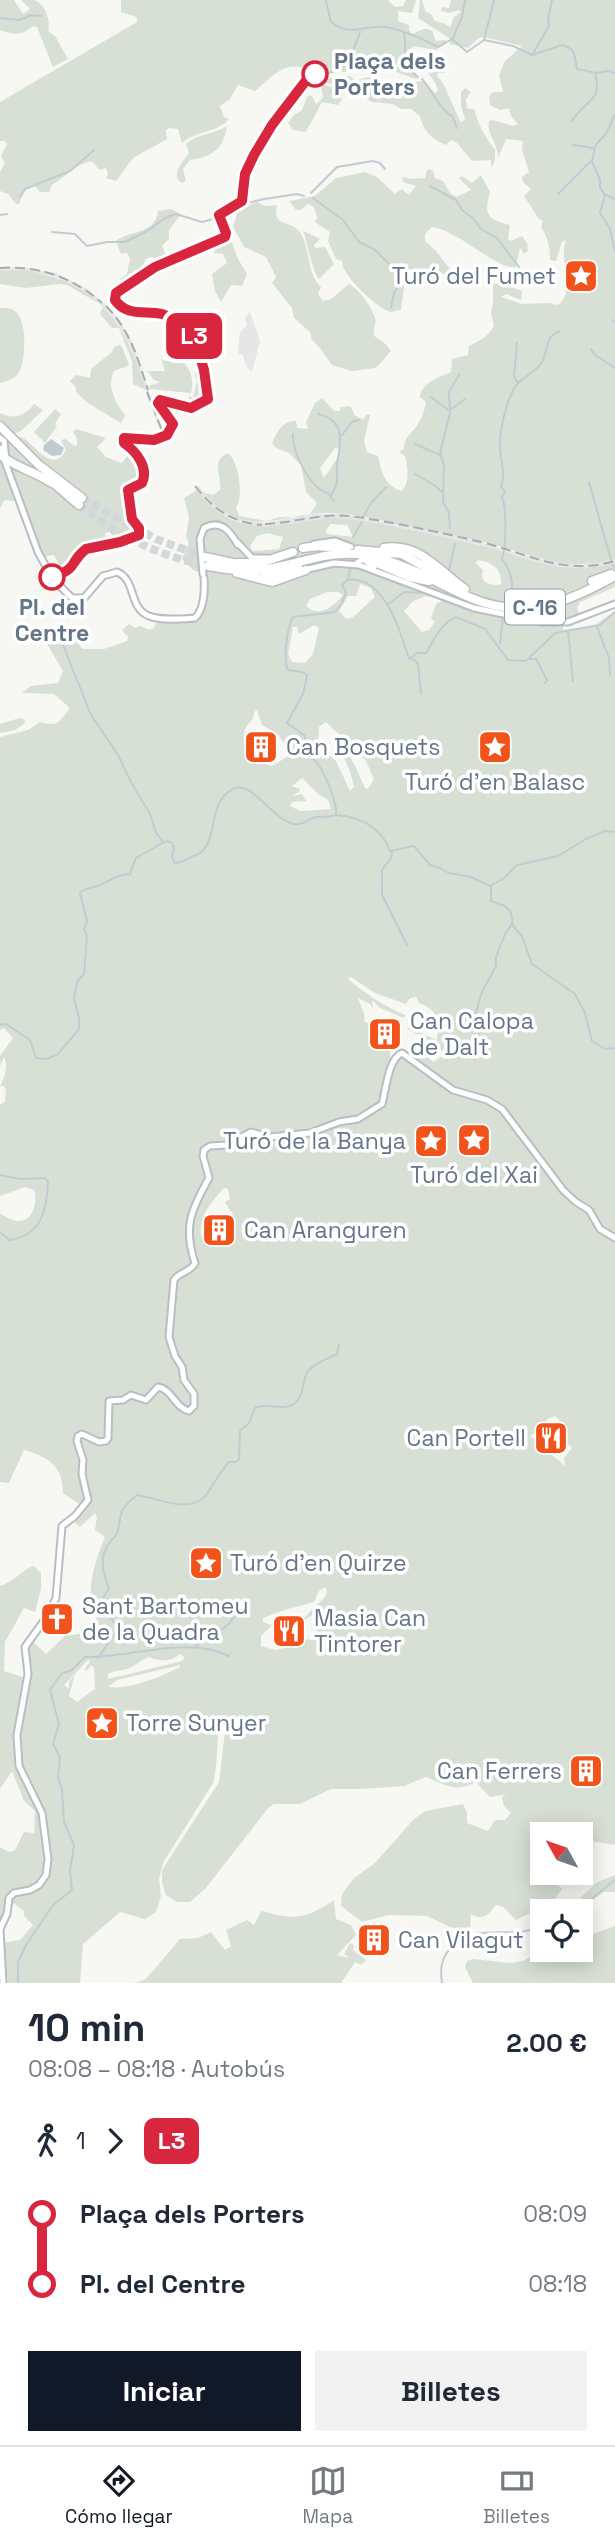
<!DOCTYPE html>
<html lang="es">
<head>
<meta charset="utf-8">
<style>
	body { margin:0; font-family:"Space Grotesk",sans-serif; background:#f2f2f3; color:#1f2937; height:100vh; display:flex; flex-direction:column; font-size:26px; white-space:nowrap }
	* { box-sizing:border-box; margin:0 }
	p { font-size:23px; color:#747a83 }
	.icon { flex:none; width:38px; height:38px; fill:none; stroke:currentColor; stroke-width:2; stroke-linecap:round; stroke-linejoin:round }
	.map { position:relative; height:1983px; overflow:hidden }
	.panel { display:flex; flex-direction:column; background:#fff; flex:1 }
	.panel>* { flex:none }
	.badge { padding:0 14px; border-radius:10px; font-size:24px; line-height:46px }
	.needle { width:46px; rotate:310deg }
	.buttons { position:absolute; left:530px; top:1822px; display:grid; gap:14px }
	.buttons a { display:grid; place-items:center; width:63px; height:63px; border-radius:0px; background:#fff; box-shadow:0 4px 18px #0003; font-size:35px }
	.map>.badge { position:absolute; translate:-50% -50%; box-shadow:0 0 0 4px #fff }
	.legs { display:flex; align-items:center; gap:10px; height:77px; padding:0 28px; font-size:23px }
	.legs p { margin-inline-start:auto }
	.overview { display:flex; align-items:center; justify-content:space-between; height:119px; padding:0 28px }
	h1 { font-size:38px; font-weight:700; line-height:52px }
	.button { display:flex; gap:14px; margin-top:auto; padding:14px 28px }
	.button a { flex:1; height:80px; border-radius:0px; background:#111827; color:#fff; font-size:28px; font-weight:700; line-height:80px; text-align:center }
	.button a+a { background:#f2f2f3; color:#1f2937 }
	ul { padding:0 28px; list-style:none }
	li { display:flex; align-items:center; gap:24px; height:70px; font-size:26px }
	li i { display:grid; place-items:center; width:10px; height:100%; margin:0 9px; background:currentColor }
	li i::after { content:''; width:18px; height:18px; margin:-9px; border:5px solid; border-radius:50%; background:#fff }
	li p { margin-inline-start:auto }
	li:first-child i { background:linear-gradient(#0000 50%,currentColor 0) }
	li:last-child i { background:linear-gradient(currentColor 50%,#0000 0) }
	.menu { display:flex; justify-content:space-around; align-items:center; height:98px; border-top:2px solid #e0e1e3; background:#fff; font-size:19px; color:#747a83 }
	.menu a { display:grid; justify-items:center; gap:4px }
	.menu .selected { color:#111827 }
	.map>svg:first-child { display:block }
	.built { fill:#e5e6e5 }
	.green { fill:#d8e0d5; fill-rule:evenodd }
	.water { fill:#c1ccd2 }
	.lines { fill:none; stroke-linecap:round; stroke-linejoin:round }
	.stream { stroke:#c1ccd2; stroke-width:2 }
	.motorway-tunnel { stroke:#d2d7d9; stroke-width:8; stroke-dasharray:8 4; stroke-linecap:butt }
	.secondary-casing { stroke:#b9bec3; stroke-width:9 }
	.motorway-casing { stroke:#b9bdc0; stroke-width:11 }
	.secondary { stroke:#fff; stroke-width:5 }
	.motorway { stroke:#fff; stroke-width:8 }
	.rail { stroke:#a7adb3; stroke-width:2; stroke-dasharray:10 5; stroke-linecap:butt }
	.line-1-casing { stroke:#fff; stroke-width:16 }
	.line-1 { stroke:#d7263d; stroke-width:10 }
	.stop-1-dot { fill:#fff; stroke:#d7263d; stroke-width:3.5 }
	.labels { text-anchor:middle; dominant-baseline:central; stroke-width:7; stroke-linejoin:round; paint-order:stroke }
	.shield { fill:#fff; stroke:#929fac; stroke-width:2 }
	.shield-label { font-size:21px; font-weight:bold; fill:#647688 }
	.stop-label { font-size:23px; font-weight:bold; fill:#647688; stroke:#fff; text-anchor:start }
	.poi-label { font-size:23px; fill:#647688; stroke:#fff; text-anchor:start }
</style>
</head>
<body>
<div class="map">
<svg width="615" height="1983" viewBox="0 0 615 1983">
	<rect width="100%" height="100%" fill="#f7f7f4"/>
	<path class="built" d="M0 267H21L56 273 89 290 107 306 119 319 133 343 158 419 165 435 164 436 156 420 130 345 115 321 105 309 95 300 58 278 45 274 0 271Z
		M250 312 260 341 252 372 247 368 243 355 238 353 240 333 247 325 245 318Z
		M197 485 218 506 240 519 265 523 314 514H341L461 537 554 563 583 565 615 559V563L586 570 559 568 477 544 347 519H320L273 526 252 525 228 518 215 510 199 493 195 487Z"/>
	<path class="green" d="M0 0H14L23 14 30 9 21 0C26 0 30 0 34 0 45 3 51 21 48 31L55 36 68 59 53 67 37 27 33 26C21 36 15 35 0 30Z
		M121 0H388L395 7 403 6 406 0H416L412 13 398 11V21L409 25V30L412 34C419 32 423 26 432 31L436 41 446 40 447 43 436 50 414 46 409 50 407 59 418 77 416 79 385 68 321 74 316 65 310 70C284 59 273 77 255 91L238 85 230 99 220 106 224 117 229 119C217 133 197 130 182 143L178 129 169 128 166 130 167 139 133 158 116 181 106 178 108 174 106 168 99 170 93 162C81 160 64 178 52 185L49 192H40L35 186C24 188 23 194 19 204H16L8 194 0 191V172L5 163 1 156 7 144 5 141H0V102L137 22V17L121 12Z
		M422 0 426 12 431 14 435 21 443 23 450 27 454 17 461 12 459 10 450 13 441 11 442 7 449 8 451 0H615V559C564 572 543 558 495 545 466 537 436 532 406 526 382 521 357 514 332 513 277 512 251 543 203 493L213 495 220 490C222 476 210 461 228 453 239 462 244 496 236 508L239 516 266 521 280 517H301L311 513 317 503 306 492 301 465 289 453 276 448 272 443C277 432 282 421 296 421L297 428 308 429 306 422 315 403 322 398 334 411H339L341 407 350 406C355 412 351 416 364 419L366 415H370L364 441 367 452 378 456C381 471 385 487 402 491 410 481 408 468 405 456L399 452 404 449C404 436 412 434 418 424 422 418 425 409 426 402L420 397C422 382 439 377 451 372L452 359 468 355 469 346C480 340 487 338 494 326L491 313 493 304V284L500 283 522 291 521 300 506 294 501 297 522 304 549 303 558 305C577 291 558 259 566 240L562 242 556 261 550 260C550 247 548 238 541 227L543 221 539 219 524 196 531 189 523 182 522 177 529 172 522 149 523 141 506 139 498 158C499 144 486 135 489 121L493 120 513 126 518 124 511 116 509 108 500 110 490 105 489 97 493 92H503L499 75 505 61 522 46 483 37 479 38 468 48 450 44 449 38 418 18 420 0ZM335 448 339 449 338 457 324 478 320 468Z
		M430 65 445 71 444 73H438L437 76 443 83 461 123 465 119 461 106V92L465 88 471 92 466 99 467 108 475 110C476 120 487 141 495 149V160L491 168V160L472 161 457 143 451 140 446 145C432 140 422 129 420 116L411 109H401L393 104 372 102 351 88 327 83 322 79 350 76 356 81C369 74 376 78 389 86L396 82 409 86 414 82 423 81 435 93 438 91 436 84 425 68Z
		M321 84 339 89 343 92 342 99 338 105 322 102 306 132 293 130 288 123 294 115 302 110 307 97 311 95 316 104 323 98Z
		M227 126C223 150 213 156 190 160L183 169 186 181 182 183C169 175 183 162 189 153L186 144C198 133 213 135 227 126Z
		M430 169 433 171 435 178 443 181 450 193 456 197 471 190 459 178 462 176 472 183 481 175 490 192C483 215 488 219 510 225L508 239 511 241 522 236 527 243 528 251 524 254 520 248 516 267C498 271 458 230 432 227L425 234V241L436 251 460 282 435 270 411 273 405 279 401 310 390 312C376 307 341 275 342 261L336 259 328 241 330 232 315 222 317 217 314 207 308 204 301 210H296L289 201 315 196 336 178 365 172 377 177 395 194 402 189 409 195 416 186 403 182 402 177 412 179 425 178 427 170Z
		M257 202 265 206 277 205C272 228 289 219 299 231 312 249 305 272 321 287L318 294 323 301 331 299 349 284C362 292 370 305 376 320 369 345 379 332 391 351L376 368 352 371 332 365 320 348 312 340 310 332 294 318 292 308 272 283 276 277 266 257 244 247 233 227 238 210Z
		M171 209 181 214 169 230V239L162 246 167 258 162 260 150 257 146 259C140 272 140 274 126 283L120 282V279L127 274 130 259 127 253 121 254 116 241C130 230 156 234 158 211Z
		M303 231 319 238 320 239 314 245 315 248 325 247 334 264 319 279C312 272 308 243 303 231Z
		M227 235 230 236 237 257 247 274 242 286 231 285 221 302 215 291 212 274 227 263 223 254 214 253 216 243 224 240Z
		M22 270C51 274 78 284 100 304L67 285 60 284 26 288 0 284V271Z
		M103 307C126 331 136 359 146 390L133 384 132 361 119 328H112L100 314Z
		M0 308C6 308 12 308 16 312 27 320 26 361 19 372 16 379 7 381 0 383Z
		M121 345 129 364 126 367 115 370C105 384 116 404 125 415L121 423 88 403 76 392V388L70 381 76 375 90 378 91 369 112 352 115 346Z
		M161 359 165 361 181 360C190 367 195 381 191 393L150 389 149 386 160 382 154 380 147 371H165Z
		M202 370 206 396 194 406H189V396L193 398 197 382 195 374Z
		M34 404 43 410 21 431 2 438 0 436V413C14 420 25 416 34 404Z
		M55 409 61 414 55 424 57 426 45 443 34 432Z
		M76 429 106 438 97 447 106 457 122 463 128 455H133L143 475 138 483 127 488C122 508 135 519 136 533L122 540 115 539 110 532 105 533 106 542C97 546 84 546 78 553 71 559 71 566 63 572L54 555 43 557 37 544 8 465 6 443C11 440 17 435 23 438 35 444 52 475 66 450L61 440 65 439 75 446 77 445V438L73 432Z
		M0 455 15 497 14 501 5 500 0 508Z
		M197 490C208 504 220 516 238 522 275 534 312 514 349 519 391 525 434 535 475 544 529 556 557 578 615 563V587L580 602 577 608 580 616 563 621V630L595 625 615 611V1845L590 1841 580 1831 542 1834 540 1851 542 1872 546 1873 562 1889 553 1902 516 1920 503 1907 496 1905C489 1914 483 1922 471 1914L470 1931 450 1927 427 1916 388 1915 362 1922 341 1906 342 1894 354 1878 375 1863 414 1819 425 1811 463 1804 467 1813V1823L488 1831 495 1820H505L511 1813 504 1806 502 1797 506 1794 490 1797 476 1782C453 1793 447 1785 426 1777L404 1786 362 1789H331L300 1804H274L269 1807 205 1889 190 1902H177L166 1895 162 1883V1870L219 1782 225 1732 212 1723 218 1737 216 1768 213 1783 163 1863 159 1879 161 1896 156 1912 145 1919 120 1912 83 1944 80 1983H8C7 1969 3 1957 3 1943L20 1940 33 1925 24 1916V1911L13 1903 0 1920V1847L9 1852 15 1850 24 1832 34 1833 35 1811 24 1801 12 1771 0 1789V1586C15 1582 22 1569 34 1566L41 1573V1589L35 1612 24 1608 5 1642 4 1671 29 1679 25 1650 30 1639 46 1654 65 1636 86 1633 99 1615V1608L91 1603C89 1578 96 1559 105 1537L95 1530 97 1517 95 1513 80 1527 72 1520 85 1508 63 1493C63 1466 49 1457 24 1450L9 1483 0 1482V1214C5 1216 11 1220 16 1221 33 1223 38 1202 34 1190L25 1187 0 1196V1105L5 1101 6 1090 4 1086H0C4 1078 9 1067 4 1057L0 1066V1056L13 1038 4 1028 0 1030V737L28 730 40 722C59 727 58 723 70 708L54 694 22 693 31 686 58 683 63 671 47 644 49 638 57 640 72 634 82 649H104L127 641 128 637 122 630 129 624 135 628 141 626 149 630 154 628 156 623C169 619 183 622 198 621 208 610 207 590 207 575L193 570 182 559 189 543 186 537 189 517 184 498ZM330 524 347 525 353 537 327 534 326 531ZM267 533 283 537 279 549 253 551 250 546 257 536ZM478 560C492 562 502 569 501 584 490 587 479 582 483 570L476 563ZM360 584 371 588 375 597 353 617 346 619 339 611 348 596H356ZM327 592H338L343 595C333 607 320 618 306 606L310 599ZM426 596 444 600 436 604 431 618 435 622 429 630 422 632 404 611 413 601ZM314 625 319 628 313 654 305 663 292 662 288 654 293 627H297L299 634ZM257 710 262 725 278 734 289 751 287 757 272 766 252 761C245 753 241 737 246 727 251 720 254 721 254 712ZM326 722 366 761 374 779 368 789 365 788C358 772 348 747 333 739 343 755 350 767 354 787L350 791 336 761 318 745 319 727ZM302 778 318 794 328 800 331 809 300 811 290 806 292 802 306 801 302 794 292 796 299 792 300 789 292 786ZM351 977 375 993 406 1004 410 998 416 997 419 1003C439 1010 439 1021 437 1040L408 1027 407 1029C422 1035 433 1045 446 1053L434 1062 419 1051 417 1053 409 1045 417 1061 404 1055 397 1061 391 1062 390 1051 375 1042 374 1033 386 1025 375 1020 369 1024 364 1021 365 1016 358 998 370 1004 373 1009 372 1000 380 1008 404 1018 405 1015C384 1006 368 995 350 981L348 979ZM224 1188 228 1189 230 1199 225 1202 231 1212H233L219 1236 204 1239 201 1236C199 1215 211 1203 224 1188ZM555 1416 560 1421V1424L555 1428 567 1437V1443L572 1448 564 1458 565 1466 530 1436 546 1427 547 1419ZM325 1587 327 1591 325 1597 303 1619 304 1621 315 1613 324 1612 316 1620 318 1628 312 1640 298 1638 290 1641 289 1647 275 1650 261 1646V1636L272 1625 263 1622V1619C270 1613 303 1605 314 1602L319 1591ZM180 1654 185 1657 182 1661 108 1679V1674C117 1669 125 1671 132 1667 137 1664 142 1660 148 1657 159 1661 170 1663 180 1654ZM88 1660 90 1661 85 1669 86 1671 92 1665 94 1668 95 1689 77 1702 69 1696 75 1674 69 1682V1689L64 1685ZM180 1665V1667C160 1677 130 1690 108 1687L117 1680Z
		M20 718 25 720 24 724 15 730 0 733V724Z
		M615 1875V1892H604L585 1906 580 1903 581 1897 597 1882Z
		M334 1900 336 1919 351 1925 356 1935 337 1955 349 1958 344 1954 350 1943 354 1945 353 1950 366 1960 361 1965 355 1962 341 1983H135L146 1979 180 1939 198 1938 211 1932 225 1950 231 1946 226 1930 247 1920 254 1925 261 1911C296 1920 304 1920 334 1900Z
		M615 1926V1983H473L465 1967 467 1961 473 1959 510 1963 523 1961 543 1950H581V1938Z"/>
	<path class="water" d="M51 439 64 448 61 455 52 456 43 450 44 445Z"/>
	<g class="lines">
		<path class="stream" d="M326 0 331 22C350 38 364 24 385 27 404 30 421 38 438 47L452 39 467 52 484 40 513 46 532 55 562 45C577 49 574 56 577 69L597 73 608 71 615 73
			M0 18 20 20 31 15 42 16
			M404 34C408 52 399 64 418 77
			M453 38 462 17 465 0
			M484 40 494 0
			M532 55 549 26 548 19 552 0
			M329 73C349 69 354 49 360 32
			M422 79C433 91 439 109 453 117L457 128
			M615 114 607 132 595 146 592 162 600 180V188L605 195 600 213 610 229 615 251
			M572 121C585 99 603 103 595 73
			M573 145 594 148
			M430 186 456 200 462 210 473 218 481 229 497 238 519 267
			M311 193 337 167 373 161 380 163 385 169
			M558 194 593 159
			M606 195 615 199
			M20 197 25 189 70 171 94 150
			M313 198 343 220 359 242 374 249 400 275 401 283 394 293 391 308
			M0 215 7 214
			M52 232 75 234 87 246 107 242H125L147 231 165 218 176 214 202 222 217 218 243 204 264 199 297 194 304 196
			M612 320 615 322
			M517 343 514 376 517 382
			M591 349 595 355 615 368
			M431 397 448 410
			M450 410 465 399
			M318 414C346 420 341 443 337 464 336 470 338 476 337 481 337 487 332 491 331 497
			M293 434C292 452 311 490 328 493L334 501
			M342 435 352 422 359 420
			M415 444 440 455
			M415 474 434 485 442 492
			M589 482 611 560
			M363 517 371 503 386 487
			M450 528 449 513 443 502 444 465 440 453 450 413 449 392 459 375
			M353 537 362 522
			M612 565 615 567
			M449 570 455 544
			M348 580 350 568
			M510 596C515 584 510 569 502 559 506 546 507 509 502 497L505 491 501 487C507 471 498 456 500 440 501 425 508 394 518 383 525 376 536 372 542 362 549 350 544 337 560 331
			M387 605 404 592 423 593
			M597 627 609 658 610 675
			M568 631 573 681
			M500 644 503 617
			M63 645 91 715 118 755 132 784 150 814 156 833 163 842
			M411 658 418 663 421 694
			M530 659H536L547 680 545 683
			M336 815C361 817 381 827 390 851L414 846 430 865 440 868 449 873 471 877 490 886 504 878 517 865 558 856 586 839 605 831 615 832
			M392 852 391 858 382 870V895L407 945
			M491 887V901L505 906 511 912 513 926 522 936 532 964 575 994 585 1013 592 1041 605 1049 615 1048
			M0 1025 6 1024 30 1040 36 1058 47 1059 58 1054 79 1029V1018L74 998 77 982 84 974 87 936 84 929 87 921 80 893C87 886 93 889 102 884 113 879 117 875 130 874L136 858 166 841 171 842 174 847 172 857 175 863C182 863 183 861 189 858 191 857 198 854 199 854 220 839 206 803 233 789 252 779 275 823 295 824 304 825 308 819 315 817 322 816 329 818 336 815 338 804 325 775 318 764 315 759 310 758 307 753 305 747 306 742 305 736L287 723 303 694 307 675 302 672 288 670C283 660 287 627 293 617L335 612 342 603 346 592 342 585 347 580C384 574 401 633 409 659L417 653H426C434 640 441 623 456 617L485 629 508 660 526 661 555 633 600 625 615 612
			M475 1060 480 1039 475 1016 482 992 496 966V957L505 934 512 924
			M0 1175 20 1179 45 1178 48 1182C47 1211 41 1236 9 1240L0 1232
			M196 1646 229 1624 236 1614
			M98 1658 118 1629C110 1613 95 1604 109 1589 103 1573 98 1557 110 1542 114 1537 115 1538 117 1533 123 1513 116 1512 137 1495 158 1498 190 1515 206 1495 214 1484 220 1472 229 1462H236L239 1459 240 1431 249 1423 255 1408C266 1402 282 1411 292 1405 306 1397 301 1381 308 1371 316 1362 327 1359 337 1354L339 1344
			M551 1911 553 1906 560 1903 580 1908 615 1880
			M18 1983V1962L26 1945 53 1905 72 1890 70 1871 74 1845 64 1822 62 1789 58 1778 60 1757 53 1744 59 1724 50 1690 61 1674 72 1670 85 1657C130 1658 188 1635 229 1656
			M442 1983C440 1969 441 1958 451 1948 479 1918 521 1944 542 1923"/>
		<path class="motorway-tunnel" d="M82 498 156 539 205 557
			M79 505C118 536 159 556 208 566"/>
		<g class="secondary-casing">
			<path id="secondary" d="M0 438 4 441 6 460
				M0 448 38 552 53 579 72 598H84L103 576 117 572C137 580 128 608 149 616 162 621 182 619 195 618 204 610 205 590 204 578
				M237 542 252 558H268
				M314 544 335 541 351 547
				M357 563 363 559 374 567
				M304 570 334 563 359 565 474 608 542 622H568L615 604
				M203 574 200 539 204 528C221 519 230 531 238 545
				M3 1983 0 1929 7 1914 9 1898 14 1893 30 1890 39 1885 46 1875 48 1859 42 1813 19 1766 17 1735 28 1674 25 1647 48 1615 56 1598 62 1526 75 1516 88 1500 82 1474 83 1460 77 1441 78 1436 82 1434 99 1442 106 1441 108 1438 109 1401 123 1400 131 1395 146 1400 158 1387C172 1389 175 1408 189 1411L194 1406V1394L184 1380 182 1367 175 1356 169 1337 174 1280C179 1272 191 1272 195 1263 183 1227 191 1210 209 1178L203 1156 204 1150 210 1146 228 1145 251 1132 269 1137 310 1133 339 1122 358 1119 382 1104C386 1090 388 1059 402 1053L453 1090 487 1100 502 1109 563 1190 576 1202 589 1210 600 1229 615 1238"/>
		</g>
		<g class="motorway-casing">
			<path id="motorway" d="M0 426 39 465 82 498
				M2 456C17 468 36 472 52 483
				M50 480 79 505
				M303 548 318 546 346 549
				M384 548C419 542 439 571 465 589
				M358 550 402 554 453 583
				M205 557 242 565
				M372 561 410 577 429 581
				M238 563H260L293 552
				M208 566C225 569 243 572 261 570 293 566 322 552 355 554 378 555 400 565 421 574 440 583 459 594 479 601 531 619 570 601 615 576
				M237 573 272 582 306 570
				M264 576 274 575 298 567
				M592 581 611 574
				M509 603 540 600"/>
		</g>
		<use href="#secondary" class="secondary"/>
		<use href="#motorway" class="motorway"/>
		<path class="rail" d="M0 268C38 265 74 278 102 303
			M106 306C130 330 138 359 148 390
			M147 392 164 436
			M195 486C213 509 233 523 262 525
			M265 524C294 523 321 513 350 516 393 522 438 532 481 542 530 554 563 576 615 561"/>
	</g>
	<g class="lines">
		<g class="line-1-casing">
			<path id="line-1" d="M52 577C80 568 68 563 86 549L120 542 139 535V528L132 519 128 490 142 483C149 468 137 452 124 443V438L154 440 167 435 173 424 158 403 160 400 191 408 208 399 204 370 192 330C183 324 172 317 162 314 145 310 127 317 115 300L116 293 155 267 225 237 226 233 219 215 242 201 245 174 254 155 272 125 311 74H315"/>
		</g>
		<use href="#line-1" class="line-1"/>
	</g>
	<defs>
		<g id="sight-square" transform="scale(1.75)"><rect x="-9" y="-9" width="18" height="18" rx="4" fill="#f1531a" stroke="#fff"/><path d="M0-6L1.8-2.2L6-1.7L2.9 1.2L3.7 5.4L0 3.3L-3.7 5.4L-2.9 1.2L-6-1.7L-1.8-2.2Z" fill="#fff"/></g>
		<g id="building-square" transform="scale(1.75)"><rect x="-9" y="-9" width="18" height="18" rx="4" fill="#f1531a" stroke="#fff"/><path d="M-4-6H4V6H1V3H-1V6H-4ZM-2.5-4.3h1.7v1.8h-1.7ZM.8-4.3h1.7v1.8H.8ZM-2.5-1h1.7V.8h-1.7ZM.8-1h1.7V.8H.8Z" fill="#fff"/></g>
		<g id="restaurant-square" transform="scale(1.75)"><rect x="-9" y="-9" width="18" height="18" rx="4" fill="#f1531a" stroke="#fff"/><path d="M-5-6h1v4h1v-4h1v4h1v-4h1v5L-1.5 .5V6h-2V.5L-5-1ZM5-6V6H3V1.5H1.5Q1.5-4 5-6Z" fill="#fff"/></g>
		<g id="church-square" transform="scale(1.75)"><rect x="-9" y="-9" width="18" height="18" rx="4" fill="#f1531a" stroke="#fff"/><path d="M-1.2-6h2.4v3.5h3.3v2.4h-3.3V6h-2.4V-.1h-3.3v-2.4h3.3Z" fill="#fff"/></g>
	</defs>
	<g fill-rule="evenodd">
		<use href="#sight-square" x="581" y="276"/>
		<use href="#building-square" x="261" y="747"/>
		<use href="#sight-square" x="495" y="747"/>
		<use href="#building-square" x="385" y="1034"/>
		<use href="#sight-square" x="474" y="1140"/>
		<use href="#sight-square" x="431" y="1141"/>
		<use href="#building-square" x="219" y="1230"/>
		<use href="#restaurant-square" x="551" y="1438"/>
		<use href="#sight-square" x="206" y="1563"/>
		<use href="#church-square" x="57" y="1619"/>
		<use href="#restaurant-square" x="289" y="1631"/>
		<use href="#sight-square" x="102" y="1723"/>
		<use href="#building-square" x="586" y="1771"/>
		<use href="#building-square" x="374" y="1940"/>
	</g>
	<g class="stop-1-dot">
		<circle cx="315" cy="74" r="12"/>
		<circle cx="52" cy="577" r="12"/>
	</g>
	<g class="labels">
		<rect class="shield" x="505" y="589.5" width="60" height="35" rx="5"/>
		<g class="shield-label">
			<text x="535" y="607">C-16</text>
		</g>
		<g class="stop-label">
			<text x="334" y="61">Plaça dels<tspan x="334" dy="26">Porters</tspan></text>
			<text x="52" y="607" text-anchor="middle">Pl. del<tspan x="52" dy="26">Centre</tspan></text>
		</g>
		<g class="poi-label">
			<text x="556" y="276" text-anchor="end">Turó del Fumet</text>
			<text x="286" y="747">Can Bosquets</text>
			<text x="495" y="782" text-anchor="middle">Turó d'en Balasc</text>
			<text x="410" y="1021">Can Calopa<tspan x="410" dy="26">de Dalt</tspan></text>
			<text x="406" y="1141" text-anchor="end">Turó de la Banya</text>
			<text x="474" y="1175" text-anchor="middle">Turó del Xai</text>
			<text x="244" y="1230">Can Aranguren</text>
			<text x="526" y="1438" text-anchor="end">Can Portell</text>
			<text x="230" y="1563">Turó d'en Quirze</text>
			<text x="82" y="1606">Sant Bartomeu<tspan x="82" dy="26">de la Quadra</tspan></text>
			<text x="314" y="1618">Masia Can<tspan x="314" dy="26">Tintorer</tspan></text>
			<text x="126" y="1723">Torre Sunyer</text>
			<text x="562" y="1771" text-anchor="end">Can Ferrers</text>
			<text x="398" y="1940">Can Vilagut</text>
		</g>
	</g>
</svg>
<div class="buttons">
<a><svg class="needle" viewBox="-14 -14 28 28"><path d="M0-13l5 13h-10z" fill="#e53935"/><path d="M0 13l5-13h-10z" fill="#747a83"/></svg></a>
<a><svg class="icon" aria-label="locate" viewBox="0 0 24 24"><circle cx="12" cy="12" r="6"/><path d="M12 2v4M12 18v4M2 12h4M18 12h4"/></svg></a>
</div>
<b class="badge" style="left:194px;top:336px;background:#d7263d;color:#fff">L3</b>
</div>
<section class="panel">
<div class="overview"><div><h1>10 min</h1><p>08:08 – 08:18 · Autobús</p></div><b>2.00 €</b></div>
<div class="legs"><svg class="icon" aria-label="walk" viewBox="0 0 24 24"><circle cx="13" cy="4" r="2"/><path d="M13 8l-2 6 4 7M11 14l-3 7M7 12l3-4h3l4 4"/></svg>1<svg class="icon" aria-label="forward" viewBox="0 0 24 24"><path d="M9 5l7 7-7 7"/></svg><b class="badge" style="background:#d7263d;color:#fff">L3</b></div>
<ul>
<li><i style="color:#d7263d"></i><b>Plaça dels Porters</b><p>08:09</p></li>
<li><i style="color:#d7263d"></i><b>Pl. del Centre</b><p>08:18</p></li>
</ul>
<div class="button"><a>Iniciar</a><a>Billetes</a></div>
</section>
<nav class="menu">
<a class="selected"><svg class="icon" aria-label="directions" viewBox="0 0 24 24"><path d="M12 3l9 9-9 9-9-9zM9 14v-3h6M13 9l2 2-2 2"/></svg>Cómo llegar</a>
<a><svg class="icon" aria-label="map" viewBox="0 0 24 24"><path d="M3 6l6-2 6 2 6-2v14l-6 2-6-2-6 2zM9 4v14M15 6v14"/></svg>Mapa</a>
<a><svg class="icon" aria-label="tickets" viewBox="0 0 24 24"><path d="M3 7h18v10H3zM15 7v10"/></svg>Billetes</a>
</nav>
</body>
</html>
